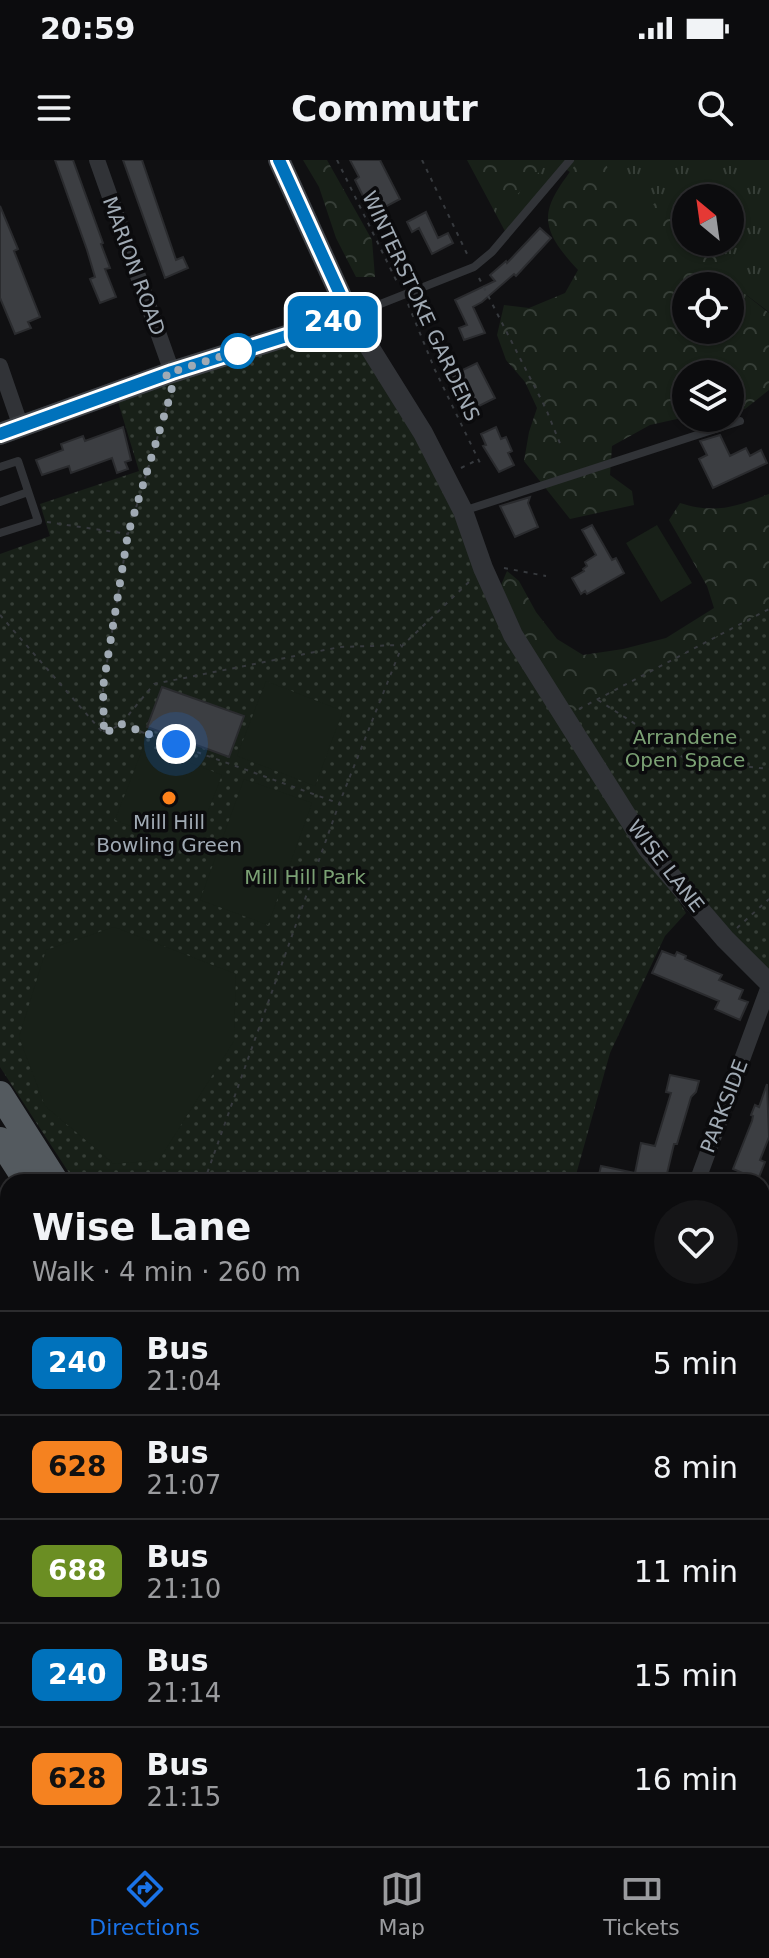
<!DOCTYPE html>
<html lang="en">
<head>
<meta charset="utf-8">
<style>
	body { margin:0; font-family:"DejaVu Sans",sans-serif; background:#151517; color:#f1f3f6; height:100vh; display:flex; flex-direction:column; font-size:30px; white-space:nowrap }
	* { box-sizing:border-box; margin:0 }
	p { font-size:26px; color:#9a9b9e }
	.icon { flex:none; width:44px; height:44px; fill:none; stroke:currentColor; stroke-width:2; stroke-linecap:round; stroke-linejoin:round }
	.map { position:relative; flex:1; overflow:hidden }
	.panel { position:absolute; left:0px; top:1014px; width:770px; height:672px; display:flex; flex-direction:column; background:#0c0c0e; border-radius:24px 24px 0 0; box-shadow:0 2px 6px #0004,0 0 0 2px #2c2c2e }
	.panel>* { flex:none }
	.badge { padding:0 16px; border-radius:12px; font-size:28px; line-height:52px }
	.needle { width:52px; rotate:331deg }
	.fabs { position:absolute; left:672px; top:24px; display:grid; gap:16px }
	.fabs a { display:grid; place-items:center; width:72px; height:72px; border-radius:50%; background:#0c0c0e; box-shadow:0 2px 6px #0004,0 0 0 2px #2c2c2e; font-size:40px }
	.you { position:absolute; width:40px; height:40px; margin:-20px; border:6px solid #fff; border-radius:50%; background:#1a73e8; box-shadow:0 0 0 12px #1a73e833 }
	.map>.badge { position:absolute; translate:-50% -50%; box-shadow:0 0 0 4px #fff }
	.round { display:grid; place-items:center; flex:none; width:84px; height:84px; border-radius:42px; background:#151517 }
	.overview { display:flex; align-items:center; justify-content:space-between; height:136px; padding:0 32px }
	h1 { font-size:38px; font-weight:700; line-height:60px }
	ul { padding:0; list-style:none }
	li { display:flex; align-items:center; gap:24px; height:104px; padding:0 32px; border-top:2px solid #2c2c2e }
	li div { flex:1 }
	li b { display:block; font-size:30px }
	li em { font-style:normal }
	li .badge { min-width:88px; font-weight:700; text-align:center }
	.status { display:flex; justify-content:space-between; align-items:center; height:56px; padding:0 40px; background:#0c0c0e; direction:ltr }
	.status svg { height:22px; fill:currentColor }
	header { display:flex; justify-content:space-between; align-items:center; height:104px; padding:0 32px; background:#0c0c0e; font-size:36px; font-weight:700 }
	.dock { display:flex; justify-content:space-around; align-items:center; height:112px; border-top:2px solid #2c2c2e; background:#0c0c0e; font-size:22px; color:#9a9b9e }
	.dock a { display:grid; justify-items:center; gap:4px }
	.dock .current { color:#1a73e8 }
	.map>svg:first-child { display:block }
	.industrial { fill:url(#industrial-furrows) }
	.grass { fill:url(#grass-tufts); fill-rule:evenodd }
	.forest { fill:url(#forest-crowns); fill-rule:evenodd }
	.park { fill:url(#park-dots) }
	.pitch { fill:#182018 }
	.building { fill:#3c3e42; stroke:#2a2b2e; stroke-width:2 }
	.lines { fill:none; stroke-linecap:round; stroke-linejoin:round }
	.path { stroke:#373a3e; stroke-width:2; stroke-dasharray:4 6; stroke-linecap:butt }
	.service { stroke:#313337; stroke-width:8 }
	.minor { stroke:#313337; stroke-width:16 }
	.tertiary { stroke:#313337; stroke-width:20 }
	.secondary { stroke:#3f4247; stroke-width:22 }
	.trunk { stroke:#545a5f; stroke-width:26 }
	.line-casing { stroke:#fff; stroke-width:18 }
	.line { stroke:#0072bc; stroke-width:12 }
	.walk { stroke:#a0aab4; stroke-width:8; stroke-dasharray:0 14.4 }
	.stop-dot { fill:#fff; stroke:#0072bc; stroke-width:4 }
	.poi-dot { fill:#ff821b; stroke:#0b0b0d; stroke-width:3 }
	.labels { text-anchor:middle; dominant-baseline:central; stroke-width:7; stroke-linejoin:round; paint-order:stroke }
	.street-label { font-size:20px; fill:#a0aab4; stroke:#0b0b0d }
	.park-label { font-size:20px; fill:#7ba174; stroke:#0b0b0d }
	.poi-label { font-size:20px; fill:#a0aab4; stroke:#0b0b0d }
</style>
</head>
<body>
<div class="status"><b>20:59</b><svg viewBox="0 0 49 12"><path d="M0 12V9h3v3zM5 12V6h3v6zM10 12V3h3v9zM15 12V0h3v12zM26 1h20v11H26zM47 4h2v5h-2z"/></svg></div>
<header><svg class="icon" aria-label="menu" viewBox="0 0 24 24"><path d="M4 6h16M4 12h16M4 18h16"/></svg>Commutr<svg class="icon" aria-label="search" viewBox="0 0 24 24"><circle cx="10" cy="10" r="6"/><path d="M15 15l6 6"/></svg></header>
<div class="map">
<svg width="769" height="1686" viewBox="0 0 769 1686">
	<defs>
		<pattern id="industrial-furrows" width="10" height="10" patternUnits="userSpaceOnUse" patternTransform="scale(2)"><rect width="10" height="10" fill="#1c1d1f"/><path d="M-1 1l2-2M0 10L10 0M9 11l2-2" fill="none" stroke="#3a3b3d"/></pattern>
		<pattern id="grass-tufts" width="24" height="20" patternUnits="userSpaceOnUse" patternTransform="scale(2)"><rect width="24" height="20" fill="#182018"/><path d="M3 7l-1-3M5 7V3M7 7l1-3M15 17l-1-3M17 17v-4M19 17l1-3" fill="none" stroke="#363e37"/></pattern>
		<pattern id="forest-crowns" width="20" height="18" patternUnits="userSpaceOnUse" patternTransform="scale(2)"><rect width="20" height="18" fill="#182018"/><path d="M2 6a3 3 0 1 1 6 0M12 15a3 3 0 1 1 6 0" fill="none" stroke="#363e37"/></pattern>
		<pattern id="park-dots" width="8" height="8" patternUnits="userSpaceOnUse" patternTransform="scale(2)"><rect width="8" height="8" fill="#182018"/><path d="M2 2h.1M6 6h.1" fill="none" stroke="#363e37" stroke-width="1.8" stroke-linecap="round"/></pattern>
	</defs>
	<rect width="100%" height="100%" fill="#101012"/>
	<path class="industrial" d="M0 1661 8 1662V1678H84L113 1686H0Z"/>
	<path class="grass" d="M467 0H769V152L696 97 564 8 507 75ZM686 38H730V82H686Z"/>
	<path class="forest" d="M303 0H327L372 80 375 117H356L336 78 319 27Z
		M471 0H551L501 51Z
		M579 0H605C613 27 620 35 645 49 674 32 690 23 725 23L740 36 743 61 730 69V38H686V82H724L722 116 769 153V230L745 249 730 251V214H686V257L650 265 612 286 610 315 632 331 634 345 570 359 524 301 529 272 537 248 525 222 506 200 497 175 504 145 529 148 565 133 578 110C534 63 542 48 579 0ZM686 126H730V170H686Z
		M769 334V491L653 684 526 480 501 425 507 411 519 421 536 452 557 479 583 495 623 489 666 478 714 448 707 426 669 360 680 343C715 354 735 347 769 334Z"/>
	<path class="park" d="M350 156 424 275 483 408 565 556 769 449V827L648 690 686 753 665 776 610 893 574 1022H75L0 907V394L50 376 40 344 139 311 115 232Z
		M0 1043 8 1056V1628L0 1627Z
		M192 1678H298V1686H211Z"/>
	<path class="pitch" d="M657 365 692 423 661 442 626 383Z
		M266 521 343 551 315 626 237 596Z
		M144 585 222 615 193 690 115 660Z
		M244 619 312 643 268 765 200 740Z
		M114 767 236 814 234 881 159 1000 114 1004 45 946 19 877 46 790Z"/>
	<path class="building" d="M55 0H73L103 83 101 84 110 108 105 109 116 137 100 143 90 119 95 117 87 90Z
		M123 0H142L176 100 183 97 188 108 165 118Z
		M350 0H380L400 39 372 54 355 20 359 17Z
		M0 46 18 89 14 91 40 157 28 162 31 168 15 174 0 138Z
		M426 52 438 78 448 73 453 83 432 94 419 68 412 72 407 62Z
		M540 68 551 78 516 116 514 114 482 142 473 147 485 173 464 180 459 168 467 165 455 140 495 121 490 115 506 101 507 103Z
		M477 203 495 238 467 252 450 216Z
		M123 267 131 300 125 302 128 309 117 313 112 298 71 313 69 306 42 315 36 300 63 290 61 284 83 276 85 281Z
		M496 267 501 279 506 277 512 291 508 293 514 305 499 312 483 286 486 285 481 274Z
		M720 275 730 296 746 288 750 296 761 290 767 303 713 328 699 299 707 295 700 281Z
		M530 337 528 343 538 367 515 377 500 346Z
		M592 365 612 400 616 398 624 413 587 434 585 431 581 434 572 418 584 411 583 409 587 406 585 402 596 395 582 370Z
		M162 527 244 556 229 597 147 567Z
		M662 791 675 796 677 792 686 796 685 799 722 815 719 820 743 830 739 839 748 842 740 860 715 849 719 841 652 813Z
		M670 915 699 921 696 932 691 937 677 984H674L665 1022H612L598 1019 601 1006 635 1013 641 983 655 986 671 933 666 932Z
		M767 924 769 977 760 1000 765 1002 757 1022H751L743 1019 745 1014 733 1009 752 961 753 956 751 955 755 945 759 947Z"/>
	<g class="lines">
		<path class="path" d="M337 0 398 124
			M422 0 469 98
			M479 118 546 249 561 286
			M408 144 435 210 480 303
			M461 308 477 300
			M47 362 128 374 171 233
			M504 408 546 416
			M0 455 104 574 103 527 128 374
			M598 540 668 585 686 600 769 609
			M579 549 769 449
			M122 565 338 643
			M105 573 121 564 154 524 340 487 401 485
			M737 768 769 739
			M204 1022 339 644 402 486 471 420
			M0 1294 8 1284"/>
		<path class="service" d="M350 156 474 107 492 92 570 0
			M0 307 18 301 38 361 0 373
			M0 342 28 332
			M463 351 740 261
			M302 1678V1686"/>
		<path class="minor" d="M97 0 172 212
			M0 206 21 267
			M697 1022 769 826
			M762 1050 769 1052
			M762 1620 769 1625"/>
		<path class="tertiary" d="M350 156 423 273 463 351 483 408 513 475 647 688 725 779 769 823
			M0 1643 8 1645
			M150 1678 170 1686"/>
		<path class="secondary" d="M0 274 172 212 350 156 279 0"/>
		<path class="trunk" d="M0 934 56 1022
			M0 980 27 1022
			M504 1678 510 1686
			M532 1678 538 1686"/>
	</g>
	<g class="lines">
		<g class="line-casing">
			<path id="line" d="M0 274 172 212 350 156 279 0"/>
		</g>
		<use href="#line" class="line"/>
		<path class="walk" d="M176 584 121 564 104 574 103 527 128 374 172 230 166 214 238 191"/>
	</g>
	<circle class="stop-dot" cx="238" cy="191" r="16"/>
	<circle class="poi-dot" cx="169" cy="638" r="8"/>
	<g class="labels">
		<g class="street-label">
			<text transform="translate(134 106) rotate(70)">MARION ROAD</text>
			<text transform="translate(421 146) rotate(65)">WINTERSTOKE GARDENS</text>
			<text transform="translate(666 706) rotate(52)">WISE LANE</text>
			<text transform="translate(724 946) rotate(-69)">PARKSIDE</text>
		</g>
		<g class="park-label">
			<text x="685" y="577">Arrandene<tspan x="685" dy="23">Open Space</tspan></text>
			<text x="305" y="717">Mill Hill Park</text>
		</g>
		<g class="poi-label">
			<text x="169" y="662">Mill Hill<tspan x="169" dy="23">Bowling Green</tspan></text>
		</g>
	</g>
</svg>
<div class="fabs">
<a><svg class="needle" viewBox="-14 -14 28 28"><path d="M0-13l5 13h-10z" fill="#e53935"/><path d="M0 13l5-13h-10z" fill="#9a9b9e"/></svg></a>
<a><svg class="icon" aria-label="locate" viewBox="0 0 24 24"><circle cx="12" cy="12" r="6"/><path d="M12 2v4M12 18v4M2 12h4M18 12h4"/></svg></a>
<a><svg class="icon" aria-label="layers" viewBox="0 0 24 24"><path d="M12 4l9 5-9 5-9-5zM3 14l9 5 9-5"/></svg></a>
</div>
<div class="you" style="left:176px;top:584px"></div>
<b class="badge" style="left:333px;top:162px;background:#0072bc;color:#fff">240</b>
<section class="panel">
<div class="overview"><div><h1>Wise Lane</h1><p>Walk · 4 min · 260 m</p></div><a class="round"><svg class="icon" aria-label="heart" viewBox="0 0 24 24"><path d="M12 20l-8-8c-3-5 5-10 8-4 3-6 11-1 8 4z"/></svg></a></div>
<ul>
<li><span class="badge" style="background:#0072bc;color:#fff">240</span><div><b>Bus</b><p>21:04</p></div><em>5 min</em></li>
<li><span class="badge" style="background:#f58220;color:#111">628</span><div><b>Bus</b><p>21:07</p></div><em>8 min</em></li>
<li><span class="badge" style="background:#6b8e23;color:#fff">688</span><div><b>Bus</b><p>21:10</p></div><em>11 min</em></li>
<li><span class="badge" style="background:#0072bc;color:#fff">240</span><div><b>Bus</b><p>21:14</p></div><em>15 min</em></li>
<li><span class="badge" style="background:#f58220;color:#111">628</span><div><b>Bus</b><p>21:15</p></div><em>16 min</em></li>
</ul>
</section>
</div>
<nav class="dock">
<a class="current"><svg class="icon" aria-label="directions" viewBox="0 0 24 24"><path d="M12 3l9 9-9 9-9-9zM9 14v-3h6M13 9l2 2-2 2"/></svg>Directions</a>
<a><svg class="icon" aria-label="map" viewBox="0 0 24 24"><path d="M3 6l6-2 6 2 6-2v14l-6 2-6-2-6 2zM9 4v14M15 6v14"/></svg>Map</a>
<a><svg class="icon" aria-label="tickets" viewBox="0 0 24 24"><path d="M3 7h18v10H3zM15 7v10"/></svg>Tickets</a>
</nav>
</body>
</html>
